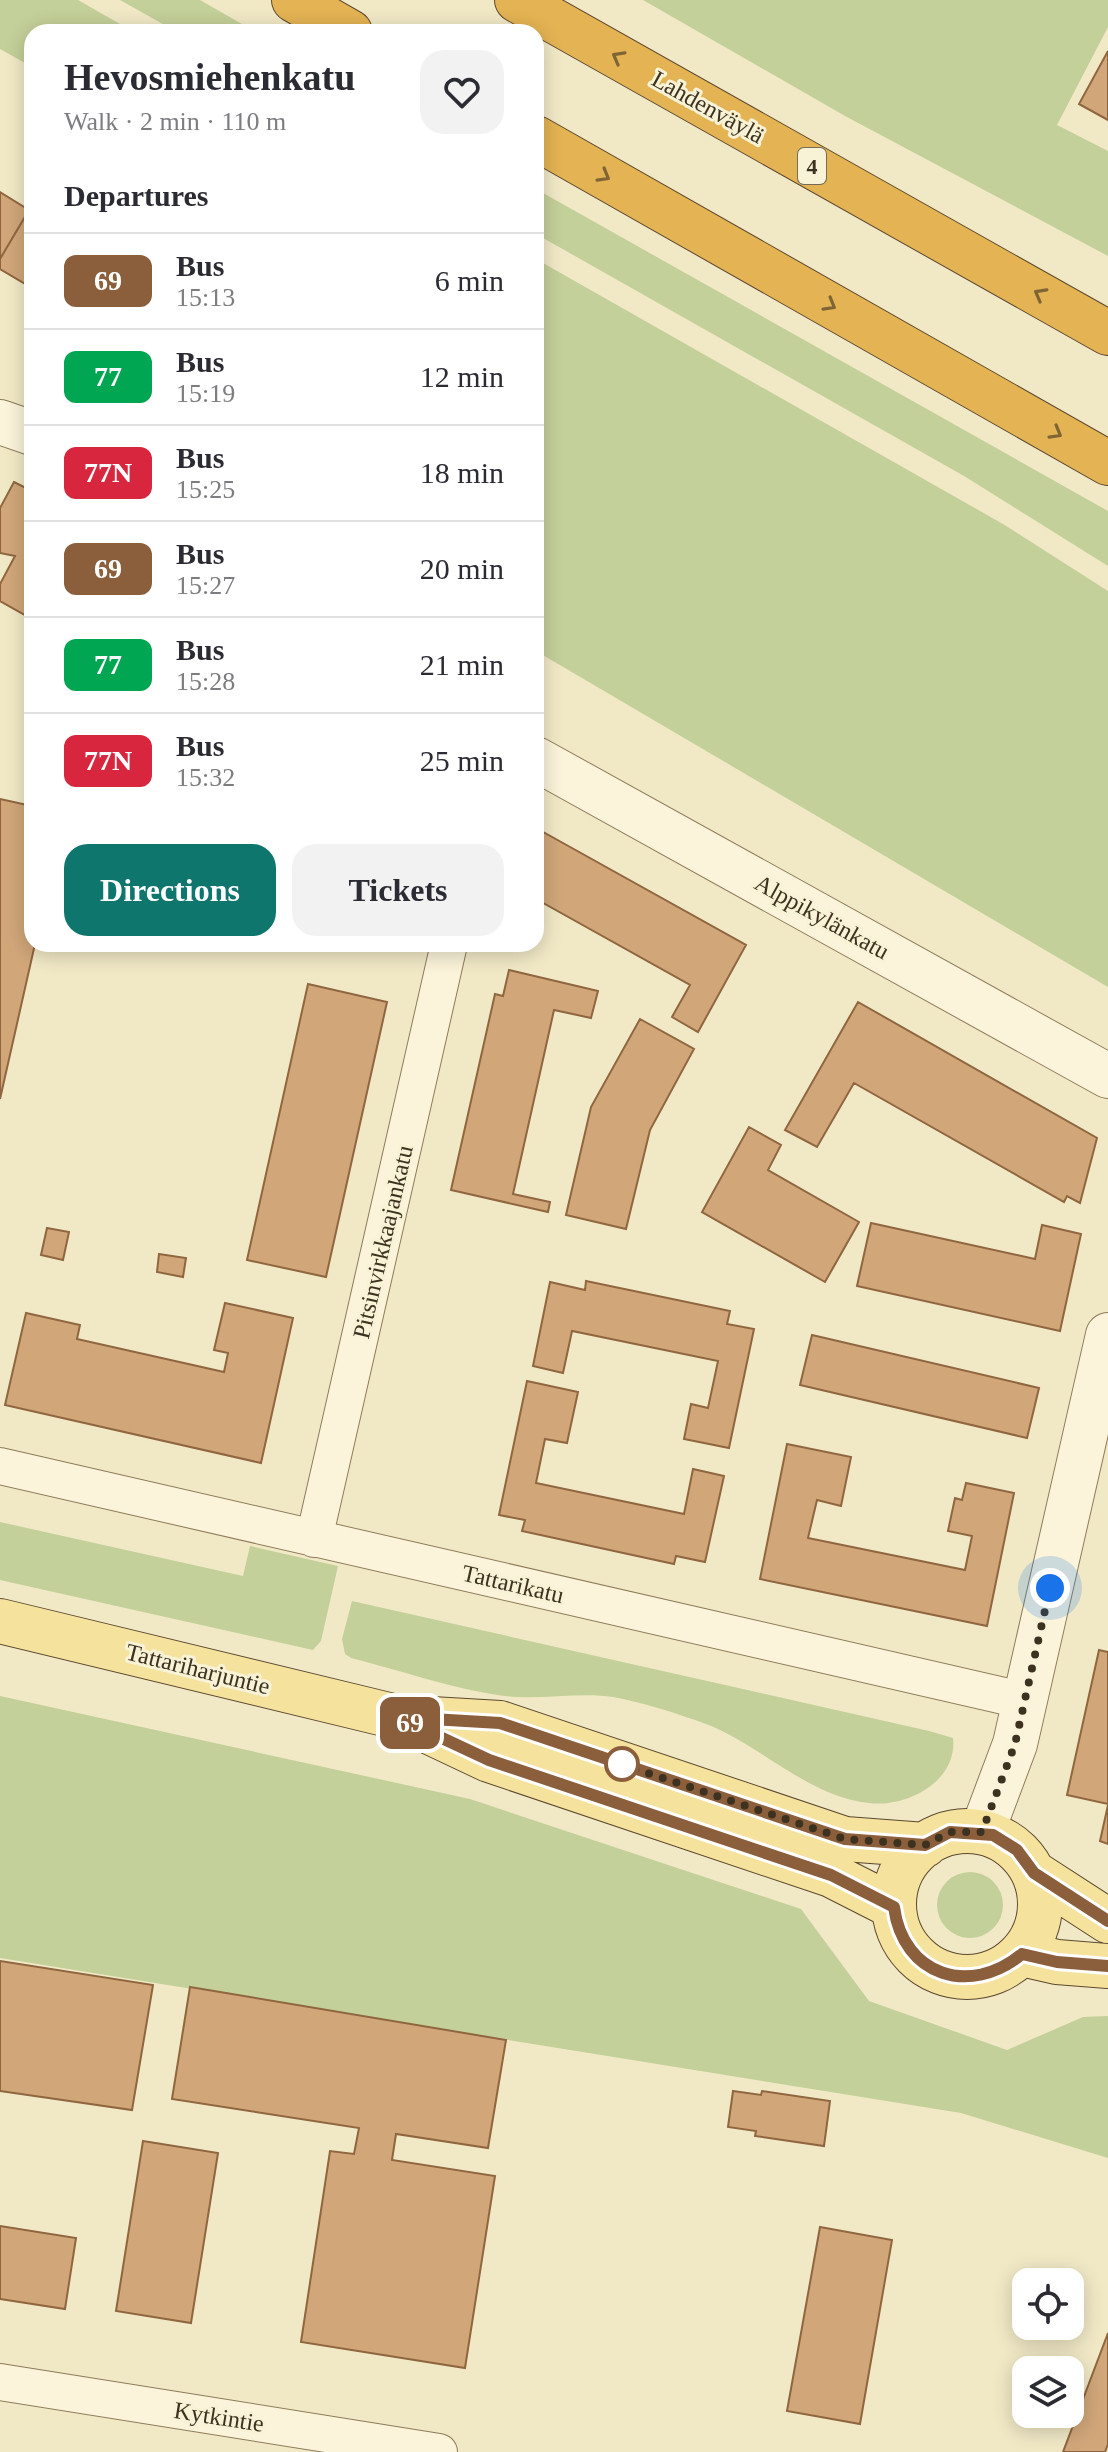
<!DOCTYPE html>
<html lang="en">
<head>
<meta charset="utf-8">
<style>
	body { margin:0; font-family:"Times New Roman",serif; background:#f2f2f3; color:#2b2b33; height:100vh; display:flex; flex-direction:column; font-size:30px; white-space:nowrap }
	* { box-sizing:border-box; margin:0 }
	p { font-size:26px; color:#7c7c81 }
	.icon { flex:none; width:44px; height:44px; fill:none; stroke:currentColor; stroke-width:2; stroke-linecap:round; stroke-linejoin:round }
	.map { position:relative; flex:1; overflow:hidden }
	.sheet { position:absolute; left:24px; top:24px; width:520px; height:928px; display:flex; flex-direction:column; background:#fff; border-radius:24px; box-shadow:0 4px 20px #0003 }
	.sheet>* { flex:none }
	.badge { padding:0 16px; border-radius:12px; font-size:28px; line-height:52px }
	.buttons { position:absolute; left:1012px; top:2268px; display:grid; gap:16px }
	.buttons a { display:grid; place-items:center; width:72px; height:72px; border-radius:16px; background:#fff; box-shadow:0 4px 20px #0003; font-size:40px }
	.you { position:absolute; width:40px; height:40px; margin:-20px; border:6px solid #fff; border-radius:50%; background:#1a73e8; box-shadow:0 0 0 12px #1a73e833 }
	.map>.badge { position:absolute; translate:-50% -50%; box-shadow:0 0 0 4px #fff }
	h2 { padding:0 40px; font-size:30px; line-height:72px }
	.round { display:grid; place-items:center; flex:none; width:84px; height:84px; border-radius:24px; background:#f2f2f3 }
	.head { display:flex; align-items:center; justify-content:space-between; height:136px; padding:0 40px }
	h1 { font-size:38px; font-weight:800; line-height:60px }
	.cta { display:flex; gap:16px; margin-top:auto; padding:16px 40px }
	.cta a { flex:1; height:92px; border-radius:24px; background:#0f766e; color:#fff; font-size:32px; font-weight:800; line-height:92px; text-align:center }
	.cta a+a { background:#f2f2f3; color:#2b2b33 }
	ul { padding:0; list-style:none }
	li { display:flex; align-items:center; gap:24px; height:96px; padding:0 40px; border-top:2px solid #e1e1e2 }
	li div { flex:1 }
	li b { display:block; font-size:30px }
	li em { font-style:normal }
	li .badge { min-width:88px; font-weight:700; text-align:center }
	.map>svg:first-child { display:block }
	.green { fill:#c4d099 }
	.building { fill:#d1a77a; stroke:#8f663f; stroke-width:2 }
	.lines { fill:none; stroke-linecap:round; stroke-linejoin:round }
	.minor-casing { stroke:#8e7b5a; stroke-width:38 }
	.tertiary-casing { stroke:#8e7b5a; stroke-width:46 }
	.primary-casing { stroke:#5c482f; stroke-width:46 }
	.motorway-casing { stroke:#5c482f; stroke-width:46 }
	.minor { stroke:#fbf4da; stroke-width:36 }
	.tertiary { stroke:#fbf4da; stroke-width:44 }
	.primary { stroke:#f5e39d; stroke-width:44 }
	.motorway { stroke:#e4b353; stroke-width:44 }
	.oneway { stroke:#806534 }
	.line-casing { stroke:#fff; stroke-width:18 }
	.line { stroke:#8b5e3c; stroke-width:12 }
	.walk { stroke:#3d311f; stroke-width:8; stroke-dasharray:0 14.4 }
	.stop-dot { fill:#fff; stroke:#8b5e3c; stroke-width:4 }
	.labels { text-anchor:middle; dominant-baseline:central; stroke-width:6; stroke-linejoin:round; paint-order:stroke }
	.shield { fill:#f8f2d6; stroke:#756b56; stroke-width:2 }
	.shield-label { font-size:22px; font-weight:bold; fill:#3d311f }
	.street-label { font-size:24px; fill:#3d311f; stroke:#f8f2d6 }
</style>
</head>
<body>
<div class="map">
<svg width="1108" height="2452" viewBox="0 0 1108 2452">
	<rect width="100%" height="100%" fill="#f1e9c6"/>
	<path class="green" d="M0 0H78L134 32H32V67L0 49Z
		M120 0H200L256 32H177Z
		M643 0H1108V27L1057 125 1108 151V256L845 116Z
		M536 189 1108 511V566L964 476 536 234Z
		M536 259 1003 524 1108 591V987L536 651Z
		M0 1522 243 1576 250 1546 338 1566 321 1641 313 1650 0 1580Z
		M352 1601 929 1731 953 1738C958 1781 907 1808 869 1803 804 1796 756 1739 695 1720 669 1711 640 1702 613 1697 582 1692 548 1699 516 1697 469 1694 399 1670 351 1658L345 1654 342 1639Z
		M0 1696 470 1799 801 1909 869 2001 1007 2050 1083 2017 1108 2016V2158L961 2113 0 1958Z
		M937 1905a33 33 0 1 1 66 0a33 33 0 1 1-66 0Z"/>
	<path class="building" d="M1108 51V120L1079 104Z
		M0 192 29 210 0 259Z
		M29 210 32 211V288L0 269V259Z
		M14 482 32 491V619L0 601V584L15 556 0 553V508Z
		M0 799 32 806V944H35L0 1099Z
		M536 828 746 945 698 1032 672 1017 690 985 536 899Z
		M509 970 598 991 591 1018 554 1010 513 1194 550 1202 548 1212 451 1190 495 994 503 996Z
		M308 984 387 1002 326 1277 247 1260Z
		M858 1002 1097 1138 1080 1203 1067 1196 1064 1202 854 1083 817 1147 785 1130Z
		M640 1019 694 1049 650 1130 626 1229 566 1215 591 1107Z
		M749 1127 781 1145 768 1170 859 1222 825 1282 702 1212Z
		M871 1223 1035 1259 1042 1225 1081 1234 1060 1331 857 1286Z
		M47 1228 69 1232 63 1260 41 1255Z
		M159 1254 186 1258 183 1277 157 1272Z
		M586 1281 730 1311 727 1324 754 1329 729 1448 684 1439 691 1404 708 1408 718 1361 572 1331 563 1373 533 1366 550 1282 585 1290Z
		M225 1303 293 1318 261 1463 5 1405 26 1313 80 1325 77 1339 224 1372 228 1353 214 1350Z
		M812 1335 1039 1388 1027 1438 800 1385Z
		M527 1381 578 1392 567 1443 545 1439 536 1483 684 1514 693 1469 724 1476 705 1562 676 1556 674 1564 522 1531 525 1520 499 1515Z
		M787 1444 851 1457 841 1506 817 1500 808 1538 965 1570 972 1536 948 1531 955 1498 962 1500 966 1483 1014 1493 987 1626 760 1579Z
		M1099 1650 1108 1652V1804L1067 1795Z
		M1108 1805V1844L1100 1841Z
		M0 1961 153 1985 132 2110 0 2091Z
		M190 1987 506 2040 488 2148 396 2134 392 2160 495 2176 465 2368 301 2342 330 2151 354 2154 359 2128 172 2099Z
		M733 2091 761 2095 762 2091 830 2101 824 2146 755 2136 756 2131 728 2127Z
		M143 2141 218 2153 191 2323 116 2311Z
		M0 2226 76 2238 65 2309 0 2299Z
		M820 2227 892 2240 860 2424 787 2411Z
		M1108 2333V2444L1105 2452H1063Z"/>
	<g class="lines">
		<g class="minor-casing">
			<path id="minor" d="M0 1466 1026 1701
				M314 1539 449 944
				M0 2382 439 2452"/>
		</g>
		<g class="tertiary-casing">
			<path id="tertiary" d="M0 422 32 433
				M536 759 1108 1076
				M982 1832 1015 1744 1108 1335"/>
		</g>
		<g class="primary-casing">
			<path id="primary" d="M0 1621 397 1717 500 1723 845 1839 925 1845
				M417 1726 489 1760 831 1875 894 1907
				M894 1904a73 73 0 1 1 146 0a73 73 0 1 1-146 0Z
				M1034 1873 1108 1921
				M1022 1954 1057 1962 1108 1966"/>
		</g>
		<g class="motorway-casing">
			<path id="motorway" d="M294 0 350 32
				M517 0 1108 333
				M536 138 1108 463"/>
		</g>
		<use href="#minor" class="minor"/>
		<use href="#tertiary" class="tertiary"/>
		<use href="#primary" class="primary"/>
		<use href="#motorway" class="motorway"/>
	</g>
	<defs><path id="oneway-chevron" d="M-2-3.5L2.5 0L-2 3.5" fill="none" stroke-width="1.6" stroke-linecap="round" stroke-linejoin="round" transform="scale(2)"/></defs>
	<g class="oneway">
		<use href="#oneway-chevron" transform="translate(618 57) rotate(-151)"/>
		<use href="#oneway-chevron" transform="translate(604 176) rotate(30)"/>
		<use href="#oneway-chevron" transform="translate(1040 294) rotate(-151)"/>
		<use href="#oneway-chevron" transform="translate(830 305) rotate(30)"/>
		<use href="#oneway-chevron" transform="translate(1056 433) rotate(30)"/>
	</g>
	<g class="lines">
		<g class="line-casing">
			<path id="line" d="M1108 1921 1034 1873 1017 1850 993 1835 950 1832 925 1845 845 1839 500 1723 397 1717 489 1760 831 1875 894 1907C903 1976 970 1997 1022 1954L1057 1962 1108 1966"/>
		</g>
		<use href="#line" class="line"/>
		<path class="walk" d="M622 1764 615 1762 845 1839 925 1845 950 1832H982L1015 1744 1050 1588"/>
	</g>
	<circle class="stop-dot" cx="622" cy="1764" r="16"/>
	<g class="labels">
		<rect class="shield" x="798" y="148" width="28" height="36" rx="6"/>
		<g class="shield-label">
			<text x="812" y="166">4</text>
		</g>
		<g class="street-label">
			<text transform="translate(708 107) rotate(29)">Lahdenväylä</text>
			<text transform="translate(822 917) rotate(29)">Alppikylänkatu</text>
			<text transform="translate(383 1242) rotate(-77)">Pitsinvirkkaajankatu</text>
			<text transform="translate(513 1584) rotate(13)">Tattarikatu</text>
			<text transform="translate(198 1669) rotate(14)">Tattariharjuntie</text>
			<text transform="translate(219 2417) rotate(9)">Kytkintie</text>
		</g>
	</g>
</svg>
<div class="buttons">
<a><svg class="icon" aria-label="locate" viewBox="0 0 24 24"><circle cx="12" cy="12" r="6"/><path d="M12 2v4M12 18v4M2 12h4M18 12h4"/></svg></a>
<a><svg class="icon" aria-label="layers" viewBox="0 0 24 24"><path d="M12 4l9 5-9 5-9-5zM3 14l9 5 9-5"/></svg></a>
</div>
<div class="you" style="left:1050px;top:1588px"></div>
<b class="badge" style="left:410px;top:1723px;background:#8b5e3c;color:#fff">69</b>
<section class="sheet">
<div class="head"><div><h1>Hevosmiehenkatu</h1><p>Walk · 2 min · 110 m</p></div><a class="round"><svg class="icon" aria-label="heart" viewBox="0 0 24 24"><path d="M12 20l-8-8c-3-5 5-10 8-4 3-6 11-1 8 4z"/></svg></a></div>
<h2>Departures</h2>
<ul>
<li><span class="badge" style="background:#8b5e3c;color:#fff">69</span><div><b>Bus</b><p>15:13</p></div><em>6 min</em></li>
<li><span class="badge" style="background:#00a651;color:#fff">77</span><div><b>Bus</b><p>15:19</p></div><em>12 min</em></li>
<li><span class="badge" style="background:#d7263d;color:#fff">77N</span><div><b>Bus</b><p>15:25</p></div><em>18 min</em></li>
<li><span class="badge" style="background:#8b5e3c;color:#fff">69</span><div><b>Bus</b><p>15:27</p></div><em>20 min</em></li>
<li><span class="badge" style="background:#00a651;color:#fff">77</span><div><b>Bus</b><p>15:28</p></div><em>21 min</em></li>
<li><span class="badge" style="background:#d7263d;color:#fff">77N</span><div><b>Bus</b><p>15:32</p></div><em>25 min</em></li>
</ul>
<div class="cta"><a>Directions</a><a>Tickets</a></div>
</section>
</div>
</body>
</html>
